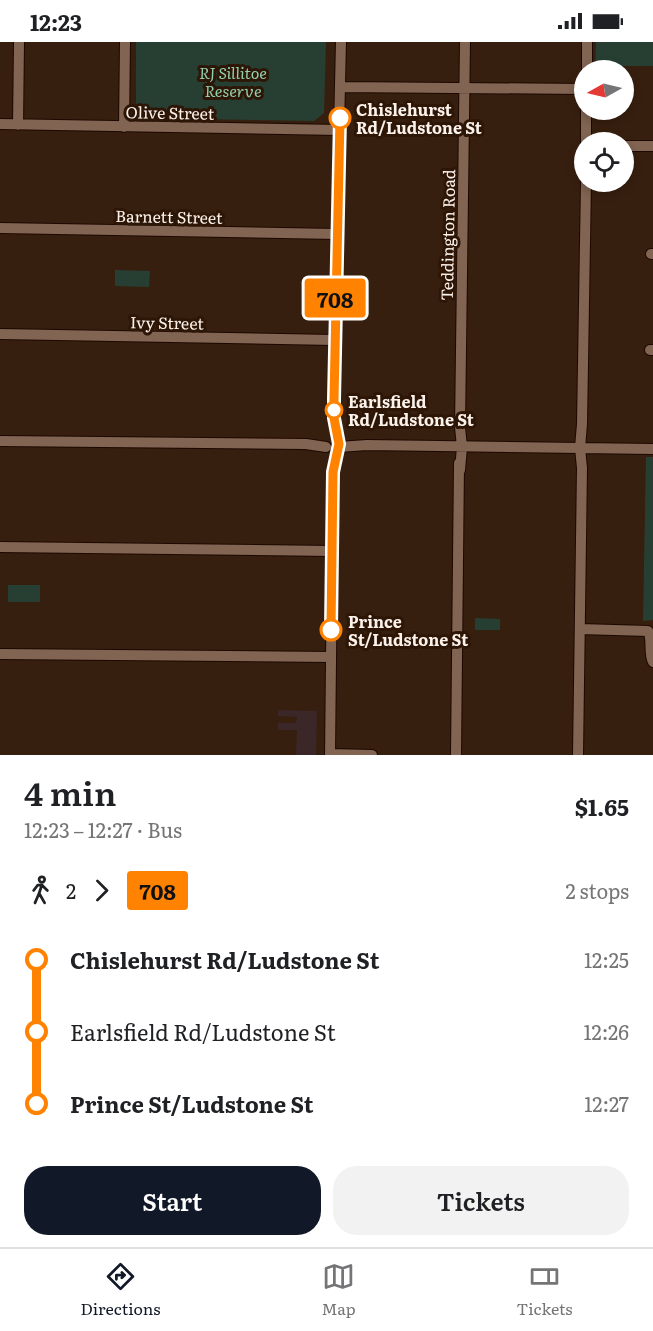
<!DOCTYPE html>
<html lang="en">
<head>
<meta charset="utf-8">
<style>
	body { margin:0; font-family:Literata,serif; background:#f2f2f2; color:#202124; height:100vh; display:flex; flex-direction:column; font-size:22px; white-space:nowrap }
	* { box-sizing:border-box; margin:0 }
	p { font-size:20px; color:#757577 }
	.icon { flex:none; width:33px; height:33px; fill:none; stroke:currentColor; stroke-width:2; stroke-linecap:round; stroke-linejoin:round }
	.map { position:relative; height:713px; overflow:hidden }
	.drawer { display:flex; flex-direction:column; background:#fff; flex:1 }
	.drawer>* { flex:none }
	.badge { padding:0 12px; border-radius:4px; font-size:21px; line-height:39px }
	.needle { width:39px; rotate:262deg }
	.tools { position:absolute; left:574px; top:18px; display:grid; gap:12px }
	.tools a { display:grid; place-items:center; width:60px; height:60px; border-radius:50%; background:#fff; box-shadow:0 3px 9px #0003; font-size:30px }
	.map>.badge { position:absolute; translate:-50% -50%; box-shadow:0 0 0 3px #fff }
	.legs { display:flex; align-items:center; gap:9px; height:66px; padding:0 24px; font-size:20px }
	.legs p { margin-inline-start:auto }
	.headline { display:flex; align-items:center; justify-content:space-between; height:102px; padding:0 24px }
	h1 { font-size:33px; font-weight:600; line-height:45px }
	.button { display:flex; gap:12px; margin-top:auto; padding:12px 24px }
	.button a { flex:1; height:69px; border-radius:24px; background:#111827; color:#fff; font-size:24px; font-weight:600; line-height:69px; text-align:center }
	.button a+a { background:#f2f2f2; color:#202124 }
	ul { padding:0 24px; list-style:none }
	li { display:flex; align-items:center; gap:21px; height:72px; font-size:22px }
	li i { display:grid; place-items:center; width:9px; height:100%; margin:0 8px; background:currentColor }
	li i::after { content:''; width:15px; height:15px; margin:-8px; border:4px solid; border-radius:50%; background:#fff }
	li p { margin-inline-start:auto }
	li:first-child i { background:linear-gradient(#0000 50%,currentColor 0) }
	li:last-child i { background:linear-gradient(currentColor 50%,#0000 0) }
	.status { display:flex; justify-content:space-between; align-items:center; height:42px; padding:0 30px; background:#fff; direction:ltr }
	.status svg { height:16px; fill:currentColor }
	.menu { display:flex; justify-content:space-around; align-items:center; height:84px; border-top:2px solid #e0e0e0; background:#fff; font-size:16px; color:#757577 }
	.menu a { display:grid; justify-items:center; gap:3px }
	.menu .current { color:#111827 }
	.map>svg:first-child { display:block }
	.commercial { fill:#3b2727 }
	.green { fill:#273f33 }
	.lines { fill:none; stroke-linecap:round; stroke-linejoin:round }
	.minor-casing { stroke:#1d0800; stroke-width:12 }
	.minor { stroke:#816452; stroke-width:10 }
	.line-1-casing { stroke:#fff; stroke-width:14 }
	.line-1 { stroke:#ff8200; stroke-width:9 }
	.stop-1-dot { fill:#fff; stroke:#ff8200; stroke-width:3 }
	.labels { text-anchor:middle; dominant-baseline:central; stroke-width:6; stroke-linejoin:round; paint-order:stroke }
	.park-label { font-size:16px; font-style:italic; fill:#91cfb0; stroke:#2d1606 }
	.stop-label { font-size:16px; font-weight:bold; fill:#fcf2ec; stroke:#2d1606; text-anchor:start }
	.street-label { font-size:16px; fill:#fcf2ec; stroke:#2d1606 }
</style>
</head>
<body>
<div class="status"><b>12:23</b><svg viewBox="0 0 49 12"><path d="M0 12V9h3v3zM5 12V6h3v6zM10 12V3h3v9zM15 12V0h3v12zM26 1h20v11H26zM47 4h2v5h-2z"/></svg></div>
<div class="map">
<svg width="653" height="713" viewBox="0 0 653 713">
	<rect width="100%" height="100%" fill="#371f0f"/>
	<path class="commercial" d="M278 668 317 669 316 713H296L297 688H278V681H296L297 675 278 674Z"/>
	<path class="green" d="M136 0H326L324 71 314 79 136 76Z
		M596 0H653V24H595Z
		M115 228 150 229 149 245 115 244Z
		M646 415H653V578L643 579Z
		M8 543H40V560H8Z
		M475 576 500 577V588H475Z"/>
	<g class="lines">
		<g class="minor-casing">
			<path id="minor" d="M587 28V0
				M341 45 585 47
				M0 82 340 88
				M18 83 19 0
				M124 85 125 0
				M586 100V68
				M624 104H653
				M0 186 337 192
				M651 212H653
				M0 292 334 298
				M650 308H653
				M337 398 334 376V298L341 0
				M0 399 306 402 326 405
				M339 405 367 403 653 407
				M460 428 462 405 460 385 465 0
				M0 505 332 509
				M580 587 648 589C653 598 648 610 653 620
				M0 612 331 615
				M330 712 372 713
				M330 713 333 431 337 408
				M456 713 459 421
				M578 713 582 426 580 406 582 382 586 140"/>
		</g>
		<use href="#minor" class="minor"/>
	</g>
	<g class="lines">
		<g class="line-1-casing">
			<path id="line-1" d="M331 588 333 430 339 402 334 376V357L340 76"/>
		</g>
		<use href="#line-1" class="line-1"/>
	</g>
	<g class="stop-1-dot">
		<circle cx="340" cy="76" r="10"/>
		<circle cx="334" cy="368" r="8"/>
		<circle cx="331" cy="588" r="10"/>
	</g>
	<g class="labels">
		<g class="park-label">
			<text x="233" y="30">RJ Sillitoe<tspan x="233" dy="18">Reserve</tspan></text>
		</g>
		<g class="stop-label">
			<text x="356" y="67">Chislehurst<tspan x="356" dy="18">Rd/Ludstone St</tspan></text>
			<text x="348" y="359">Earlsfield<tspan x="348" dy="18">Rd/Ludstone St</tspan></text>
			<text x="348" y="579">Prince<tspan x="348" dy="18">St/Ludstone St</tspan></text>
		</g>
		<g class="street-label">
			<text transform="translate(170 70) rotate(1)">Olive Street</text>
			<text transform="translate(169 174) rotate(1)">Barnett Street</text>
			<text transform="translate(447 193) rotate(-89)">Teddington Road</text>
			<text transform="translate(167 280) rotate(1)">Ivy Street</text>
		</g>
	</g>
</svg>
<div class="tools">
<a><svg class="needle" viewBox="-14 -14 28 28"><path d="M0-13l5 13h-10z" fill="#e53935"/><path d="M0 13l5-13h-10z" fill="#757577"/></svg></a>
<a><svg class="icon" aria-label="locate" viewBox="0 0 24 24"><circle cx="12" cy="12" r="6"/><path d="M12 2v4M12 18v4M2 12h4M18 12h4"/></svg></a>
</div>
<b class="badge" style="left:335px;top:256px;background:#ff8200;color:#111">708</b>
</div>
<section class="drawer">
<div class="headline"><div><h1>4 min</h1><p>12:23 – 12:27 · Bus</p></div><b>$1.65</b></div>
<div class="legs"><svg class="icon" aria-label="walk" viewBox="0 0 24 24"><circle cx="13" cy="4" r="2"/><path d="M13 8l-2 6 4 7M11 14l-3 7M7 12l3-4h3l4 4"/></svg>2<svg class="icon" aria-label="forward" viewBox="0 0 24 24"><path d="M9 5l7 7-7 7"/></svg><b class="badge" style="background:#ff8200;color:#111">708</b><p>2 stops</p></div>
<ul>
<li><i style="color:#ff8200"></i><b>Chislehurst Rd/Ludstone St</b><p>12:25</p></li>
<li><i style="color:#ff8200"></i><span>Earlsfield Rd/Ludstone St</span><p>12:26</p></li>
<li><i style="color:#ff8200"></i><b>Prince St/Ludstone St</b><p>12:27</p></li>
</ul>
<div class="button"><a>Start</a><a>Tickets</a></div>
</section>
<nav class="menu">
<a class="current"><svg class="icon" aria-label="directions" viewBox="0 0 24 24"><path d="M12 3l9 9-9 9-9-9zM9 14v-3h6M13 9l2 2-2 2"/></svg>Directions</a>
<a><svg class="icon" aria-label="map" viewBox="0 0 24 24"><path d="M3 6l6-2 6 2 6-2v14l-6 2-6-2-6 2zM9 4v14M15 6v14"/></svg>Map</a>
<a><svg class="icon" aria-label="tickets" viewBox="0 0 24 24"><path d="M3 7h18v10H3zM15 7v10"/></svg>Tickets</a>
</nav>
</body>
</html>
